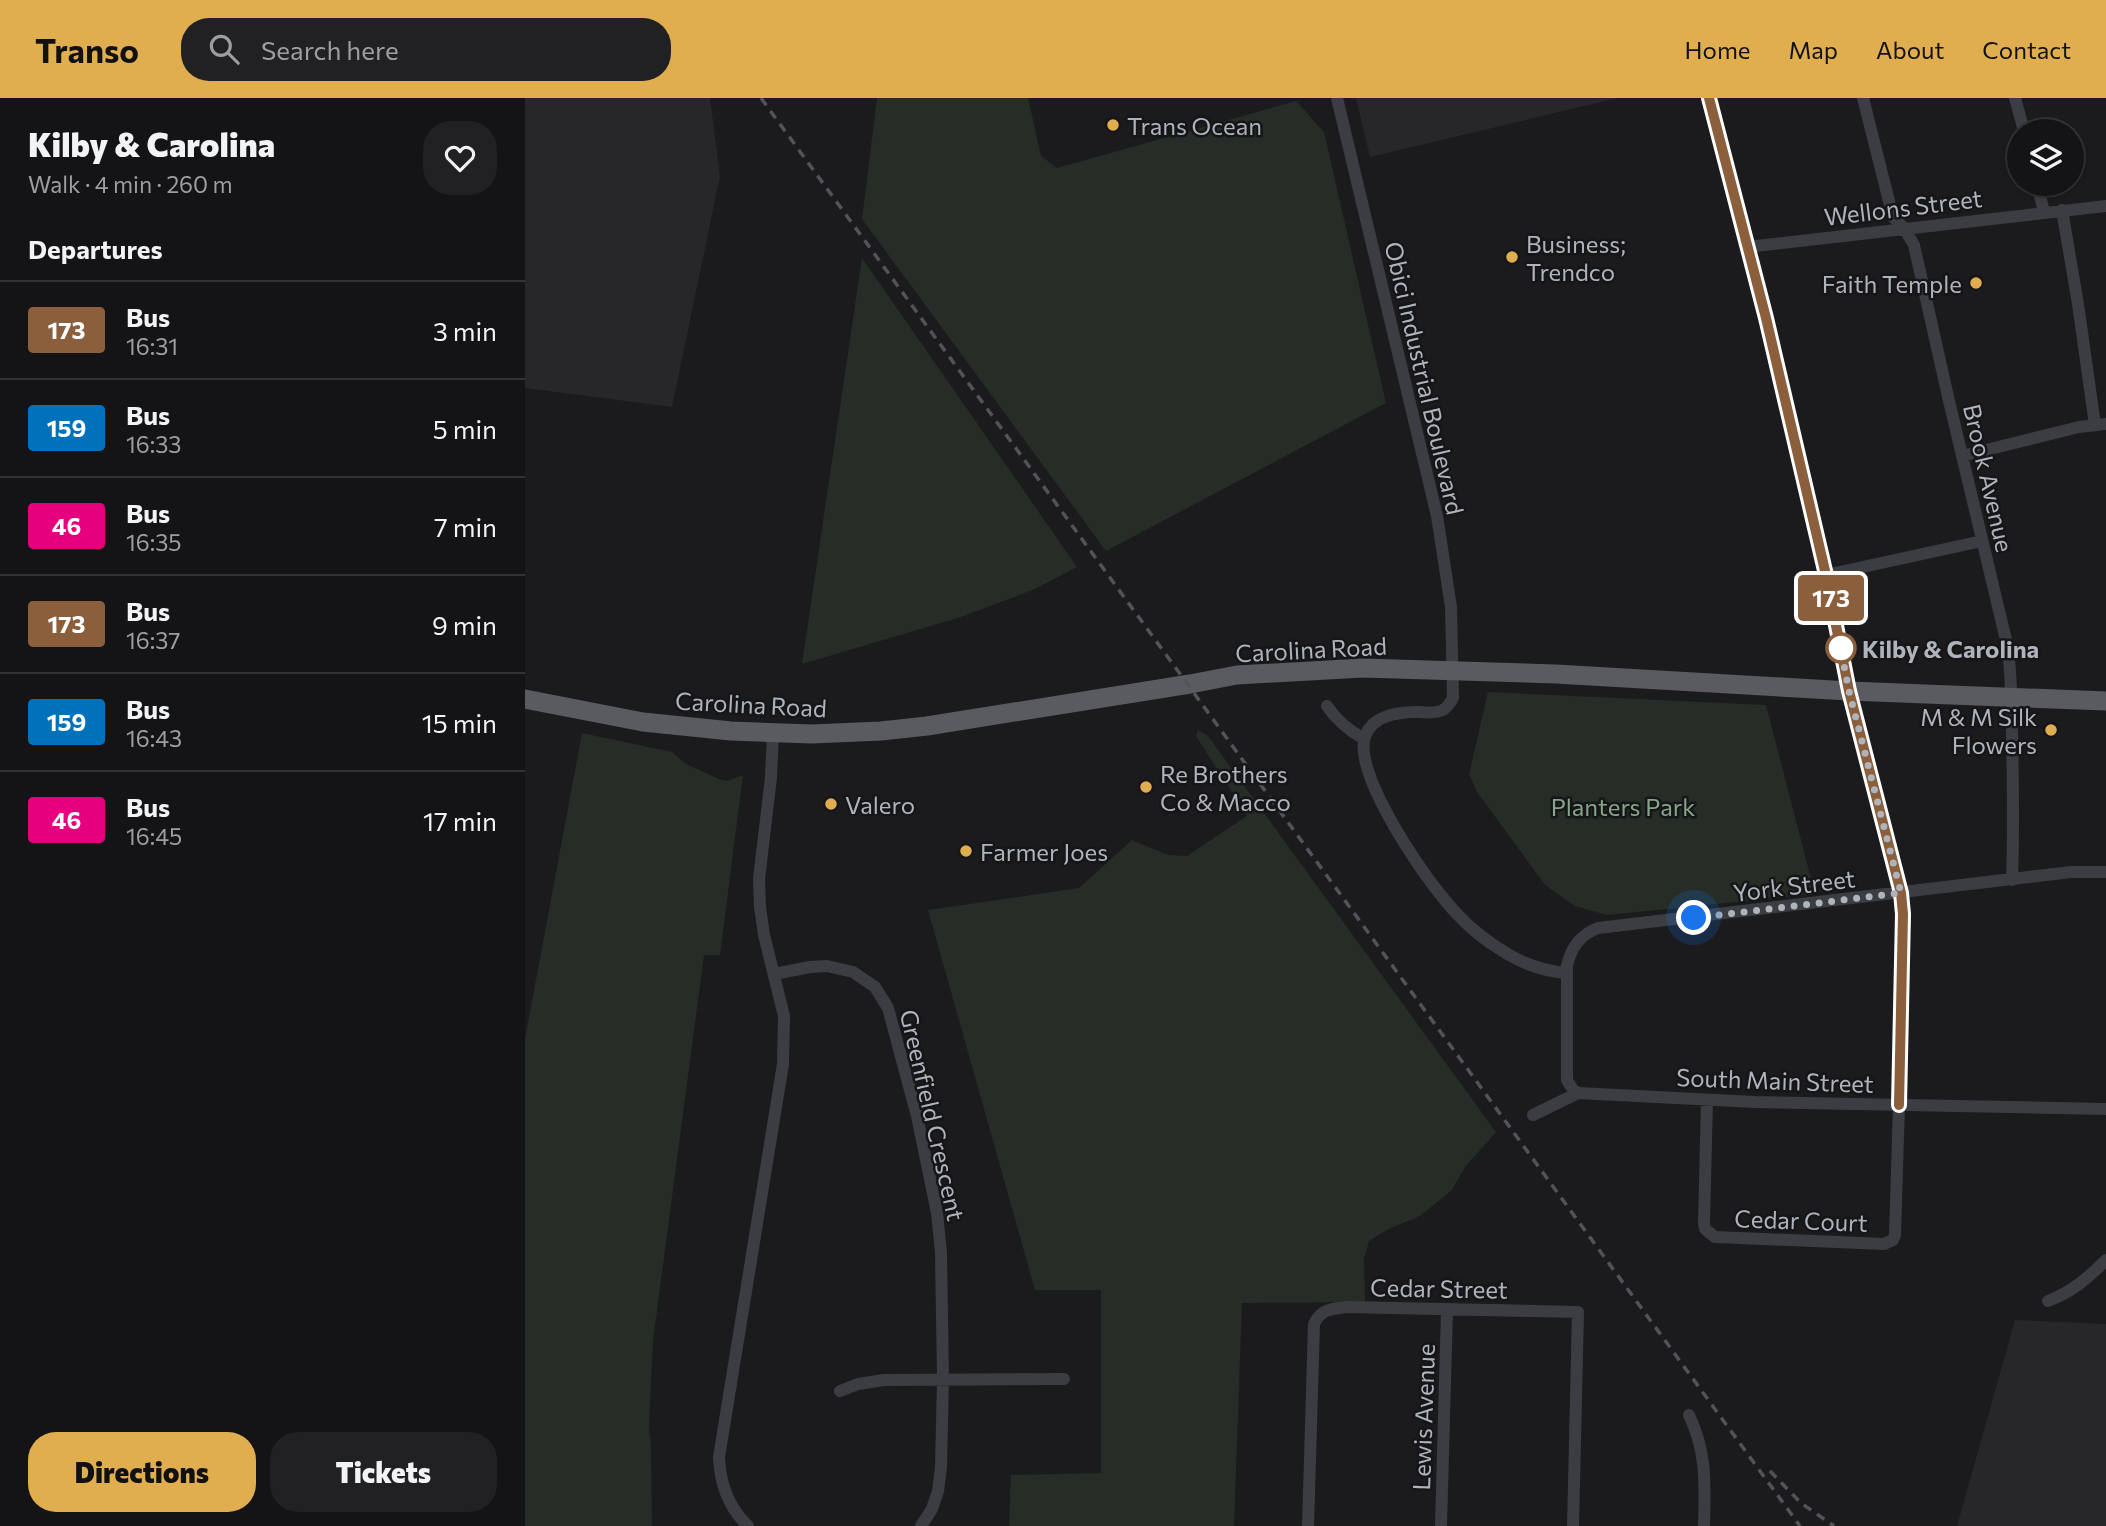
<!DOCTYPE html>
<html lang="en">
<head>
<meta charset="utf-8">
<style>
	body { margin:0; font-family:Commissioner,sans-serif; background:#212123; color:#f1f3f6; height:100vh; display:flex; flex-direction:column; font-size:26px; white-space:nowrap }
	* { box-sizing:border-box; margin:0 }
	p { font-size:23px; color:#9d9ea1 }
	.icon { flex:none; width:38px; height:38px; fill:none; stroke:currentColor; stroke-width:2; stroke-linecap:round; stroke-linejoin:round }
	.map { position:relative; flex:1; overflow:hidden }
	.drawer { display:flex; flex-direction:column; background:#141416; width:525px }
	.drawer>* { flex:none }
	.badge { padding:0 14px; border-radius:5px; font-size:24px; line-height:46px }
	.fabs { position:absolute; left:1482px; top:21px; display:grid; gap:14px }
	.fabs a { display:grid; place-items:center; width:77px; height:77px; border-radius:50%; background:#141416; box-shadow:0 2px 5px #0004,0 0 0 2px #333335; font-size:35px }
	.you { position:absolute; width:35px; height:35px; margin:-18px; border:5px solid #fff; border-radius:50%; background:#1a73e8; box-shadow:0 0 0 10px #1a73e833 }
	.map>.badge { position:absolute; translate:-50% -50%; box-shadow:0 0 0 4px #fff }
	h2 { padding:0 28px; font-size:26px; line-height:63px }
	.round { display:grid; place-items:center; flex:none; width:74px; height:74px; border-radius:28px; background:#212123 }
	.overview { display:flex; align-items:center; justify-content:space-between; height:119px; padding:0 28px }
	h1 { font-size:33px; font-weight:800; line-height:52px }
	.action { display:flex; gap:14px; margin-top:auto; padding:14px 28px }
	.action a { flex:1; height:80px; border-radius:28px; background:#e1ae4f; color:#111; font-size:28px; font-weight:800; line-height:80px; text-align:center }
	.action a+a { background:#212123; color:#f1f3f6 }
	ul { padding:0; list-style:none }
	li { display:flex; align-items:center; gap:21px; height:98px; padding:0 28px; border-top:2px solid #333335 }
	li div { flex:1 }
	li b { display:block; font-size:26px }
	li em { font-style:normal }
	li .badge { min-width:77px; font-weight:700; text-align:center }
	header { display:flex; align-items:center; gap:42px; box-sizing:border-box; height:98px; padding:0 35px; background:#e1ae4f; color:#111 }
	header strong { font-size:33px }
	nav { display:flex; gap:38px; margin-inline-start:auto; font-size:24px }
	.search { width:490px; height:63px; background:#212123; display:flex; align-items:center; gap:18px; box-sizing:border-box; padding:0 24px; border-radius:28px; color:#9d9ea1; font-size:26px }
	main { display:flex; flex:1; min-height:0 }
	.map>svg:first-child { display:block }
	.built { fill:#27272a }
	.green { fill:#252d26 }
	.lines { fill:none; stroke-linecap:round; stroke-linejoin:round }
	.minor { stroke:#3c3d42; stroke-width:12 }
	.primary { stroke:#595b60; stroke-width:19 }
	.rail { stroke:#525359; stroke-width:3.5; stroke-dasharray:9 7; stroke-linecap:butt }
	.line-casing { stroke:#fff; stroke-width:16 }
	.line { stroke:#8b5e3c; stroke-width:10 }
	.walk { stroke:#afb3bb; stroke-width:7; stroke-dasharray:0 12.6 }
	.poi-dot { fill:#e1ae4f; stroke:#161618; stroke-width:2.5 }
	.stop-dot { fill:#fff; stroke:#8b5e3c; stroke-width:3.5 }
	.labels { text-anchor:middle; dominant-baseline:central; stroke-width:5; stroke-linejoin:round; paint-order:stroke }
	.poi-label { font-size:24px; fill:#afb3bb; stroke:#161618; text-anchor:start }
	.street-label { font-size:24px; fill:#afb3bb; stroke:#161618 }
	.stop-label { font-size:24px; font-weight:bold; fill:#afb3bb; stroke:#161618; text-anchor:start }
	.park-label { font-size:24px; fill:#88a48a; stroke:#161618 }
</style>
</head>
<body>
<header>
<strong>Transo</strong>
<div class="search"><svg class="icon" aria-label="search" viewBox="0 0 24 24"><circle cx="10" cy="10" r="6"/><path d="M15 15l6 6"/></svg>Search here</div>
<nav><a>Home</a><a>Map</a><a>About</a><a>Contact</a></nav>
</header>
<main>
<section class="drawer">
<div class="overview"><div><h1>Kilby &amp; Carolina</h1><p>Walk · 4 min · 260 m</p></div><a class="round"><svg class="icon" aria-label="heart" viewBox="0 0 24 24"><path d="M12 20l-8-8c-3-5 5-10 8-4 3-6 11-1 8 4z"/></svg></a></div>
<h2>Departures</h2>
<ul>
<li><span class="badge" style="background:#8b5e3c;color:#fff">173</span><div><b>Bus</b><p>16:31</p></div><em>3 min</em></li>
<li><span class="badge" style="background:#0072bc;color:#fff">159</span><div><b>Bus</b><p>16:33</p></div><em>5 min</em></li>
<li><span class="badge" style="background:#e6007e;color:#fff">46</span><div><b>Bus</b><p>16:35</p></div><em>7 min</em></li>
<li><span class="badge" style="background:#8b5e3c;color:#fff">173</span><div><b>Bus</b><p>16:37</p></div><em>9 min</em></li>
<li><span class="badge" style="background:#0072bc;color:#fff">159</span><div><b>Bus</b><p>16:43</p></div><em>15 min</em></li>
<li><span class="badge" style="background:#e6007e;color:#fff">46</span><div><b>Bus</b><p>16:45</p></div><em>17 min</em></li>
</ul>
<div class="action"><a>Directions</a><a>Tickets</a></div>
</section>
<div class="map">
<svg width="1581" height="1428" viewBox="0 0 1581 1428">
	<rect width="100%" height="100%" fill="#1b1b1d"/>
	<path class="built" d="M0 0H185L195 78 147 309 0 290Z
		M831 0H1093L845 59Z
		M1490 1222 1581 1226V1428H1432Z"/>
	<path class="green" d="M352 0H503L516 58 532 70 771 3 799 34 861 305 581 453 337 121Z
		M337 160 552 469 510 491 436 519 277 566Z
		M963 594 1241 607 1290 796 1082 817 1050 808 1020 787 952 694 944 676Z
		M673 632 683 638 971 1034 940 1069 927 1092 895 1118 863 1131 844 1143 839 1161 840 1204 717 1205 709 1428H484L486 1377 576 1375V1192H510L403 812 554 790 607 742 643 757 662 758 722 718 671 638Z
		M57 635 147 654 161 666 194 681 202 683 218 677 195 857H179L128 1243 124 1330 126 1347 127 1428H0V941Z"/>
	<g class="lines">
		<path class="minor" d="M812 0 912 418 926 509 928 600C925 605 923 609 918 612 910 616 900 614 892 614 873 614 849 618 841 636 825 670 893 769 915 796 931 817 951 836 973 850 995 865 1016 873 1042 875
			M1338 0 1368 119 1379 130 1389 147 1424 303 1482 546C1487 575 1486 604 1487 633 1488 683 1489 732 1487 782
			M1490 0 1499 33
			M1512 86 1519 114
			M1537 112 1553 206 1570 327
			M1222 149 1581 108
			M1437 358 1554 329 1581 326
			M1301 477 1457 443
			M802 608C812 623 823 632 839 641
			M249 876 285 869 302 868 328 874 350 889 363 910 392 1018 412 1115 416 1154 418 1282 416 1369 413 1393 407 1411 396 1428
			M1053 995 1048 992 1042 982V868C1046 849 1055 837 1073 830L1546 774H1581
			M1182 1002 1179 1125 1180 1131 1190 1139 1359 1146 1368 1142 1370 1137 1377 909 1378 816 1376 795 1324 593 1301 477 1241 220 1184 0
			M1008 1017 1053 995 1230 1004 1581 1011
			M1523 1203C1547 1194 1563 1180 1581 1162
			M315 1293 333 1286 359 1282 539 1281
			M1164 1317C1182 1354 1180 1388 1179 1428
			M223 1428C203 1409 195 1386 194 1359L258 966 259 918 239 837 235 809 234 781 246 679 248 635
			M783 1428 789 1226C796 1211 806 1211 822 1209L1053 1214 1048 1428
			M916 1428 922 1212"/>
		<path class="primary" d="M0 601 118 624 206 633 287 636 356 633 402 628 665 586 712 577 838 570 1031 576 1324 593 1581 603"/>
		<path class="rail" d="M236 0 1275 1428
			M1245 1373 1276 1405 1309 1428"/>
	</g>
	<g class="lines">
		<g class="line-casing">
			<path id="line" d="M1184 0 1241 220 1301 477 1324 593 1376 795 1378 816 1374 1007"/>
		</g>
		<use href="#line" class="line"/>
		<path class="walk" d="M1169 820 1376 795 1324 593 1315 547 1316 550"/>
	</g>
	<g class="poi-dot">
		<circle cx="588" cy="27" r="7"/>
		<circle cx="987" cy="159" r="7"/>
		<circle cx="1451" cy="185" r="7"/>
		<circle cx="1526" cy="632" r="7"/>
		<circle cx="621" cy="689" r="7"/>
		<circle cx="306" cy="706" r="7"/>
		<circle cx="441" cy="753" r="7"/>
	</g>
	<circle class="stop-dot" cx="1316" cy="550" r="14"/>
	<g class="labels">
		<g class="poi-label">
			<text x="602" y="27">Trans Ocean</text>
			<text x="1001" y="145">Business;<tspan x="1001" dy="28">Trendco</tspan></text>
			<text x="1437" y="185" text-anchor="end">Faith Temple</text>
			<text x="1512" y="618" text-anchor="end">M &amp; M Silk<tspan x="1512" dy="28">Flowers</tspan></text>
			<text x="635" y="675">Re Brothers<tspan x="635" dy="28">Co &amp; Macco</tspan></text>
			<text x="320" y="706">Valero</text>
			<text x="455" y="753">Farmer Joes</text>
		</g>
		<g class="street-label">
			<text transform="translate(1378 109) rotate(-7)">Wellons Street</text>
			<text transform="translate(900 280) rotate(77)">Obici Industrial Boulevard</text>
			<text transform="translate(1464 380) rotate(77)">Brook Avenue</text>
			<text transform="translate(786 551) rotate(-3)">Carolina Road</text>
			<text transform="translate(226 606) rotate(3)">Carolina Road</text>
			<text transform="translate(1269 787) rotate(-7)">York Street</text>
			<text transform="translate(1250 982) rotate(2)">South Main Street</text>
			<text transform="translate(408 1017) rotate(77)">Greenfield Crescent</text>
			<text transform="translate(1276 1122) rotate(2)">Cedar Court</text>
			<text transform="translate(914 1190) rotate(1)">Cedar Street</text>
			<text transform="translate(898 1319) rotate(-88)">Lewis Avenue</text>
		</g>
		<g class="stop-label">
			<text x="1337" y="550">Kilby &amp; Carolina</text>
		</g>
		<g class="park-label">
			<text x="1098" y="708">Planters Park</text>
		</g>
	</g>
</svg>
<div class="fabs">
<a><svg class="icon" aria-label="layers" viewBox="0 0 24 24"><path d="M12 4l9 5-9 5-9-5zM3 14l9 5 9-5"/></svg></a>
</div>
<div class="you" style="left:1169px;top:820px"></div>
<b class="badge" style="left:1306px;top:500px;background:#8b5e3c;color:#fff">173</b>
</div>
</main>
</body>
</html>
